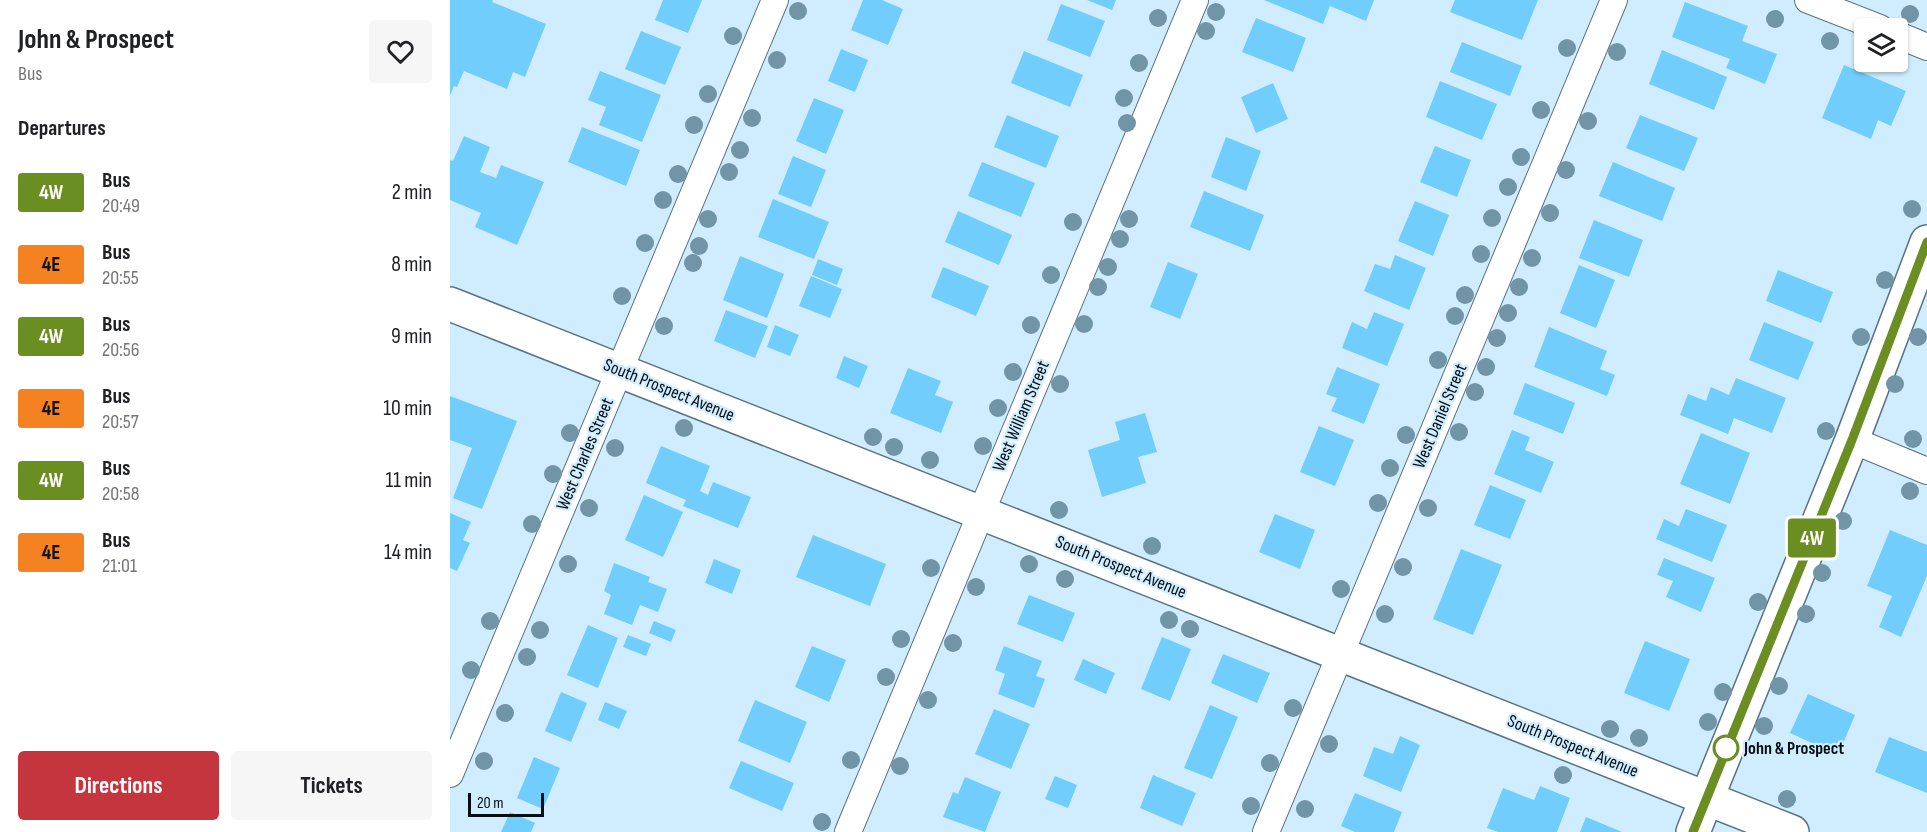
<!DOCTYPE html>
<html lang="en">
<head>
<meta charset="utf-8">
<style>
	body { margin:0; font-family:"Sofia Sans Condensed",sans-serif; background:#f6f6f6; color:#202124; height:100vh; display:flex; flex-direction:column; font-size:22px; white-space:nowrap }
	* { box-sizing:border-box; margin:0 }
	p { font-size:20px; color:#757577 }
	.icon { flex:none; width:33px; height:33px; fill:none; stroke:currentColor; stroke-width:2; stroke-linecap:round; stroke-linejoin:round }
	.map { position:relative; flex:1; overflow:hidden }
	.panel { display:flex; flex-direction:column; background:#fff; width:450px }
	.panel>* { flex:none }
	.badge { padding:0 12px; border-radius:4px; font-size:21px; line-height:39px }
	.tools { position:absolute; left:1404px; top:18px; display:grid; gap:12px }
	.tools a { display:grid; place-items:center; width:54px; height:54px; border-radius:6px; background:#fff; box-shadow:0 2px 4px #0004; font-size:30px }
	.scale { position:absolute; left:18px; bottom:15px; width:76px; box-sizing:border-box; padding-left:6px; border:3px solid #040d12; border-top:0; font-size:16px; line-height:21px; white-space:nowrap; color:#040d12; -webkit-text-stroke:4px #cfedfe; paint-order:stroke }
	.map>.badge { position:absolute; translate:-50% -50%; box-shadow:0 0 0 3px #fff }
	h2 { padding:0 18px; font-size:22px; line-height:54px }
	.round { display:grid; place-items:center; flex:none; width:63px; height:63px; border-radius:6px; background:#f6f6f6 }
	.summary { display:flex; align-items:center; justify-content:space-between; height:102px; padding:0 18px }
	h1 { font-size:28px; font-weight:700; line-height:45px }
	.action { display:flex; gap:12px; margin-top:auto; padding:12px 18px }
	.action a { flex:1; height:69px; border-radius:6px; background:#c5353d; color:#fff; font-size:24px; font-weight:700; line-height:69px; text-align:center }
	.action a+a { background:#f6f6f6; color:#202124 }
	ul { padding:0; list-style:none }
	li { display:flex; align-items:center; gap:18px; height:72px; padding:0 18px }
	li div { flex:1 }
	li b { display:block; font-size:22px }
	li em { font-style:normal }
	li .badge { min-width:66px; font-weight:700; text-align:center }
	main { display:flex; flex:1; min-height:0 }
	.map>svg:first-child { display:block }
	.building { fill:#71cdfc }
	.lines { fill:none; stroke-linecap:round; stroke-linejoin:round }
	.street-casing { stroke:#597382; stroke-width:28 }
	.secondary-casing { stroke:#597382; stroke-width:36 }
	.street { stroke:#fff; stroke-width:26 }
	.secondary { stroke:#fff; stroke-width:33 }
	.tree { fill:#7294a7 }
	.line-casing { stroke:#fff; stroke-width:14 }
	.line { stroke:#6b8e23; stroke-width:9 }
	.stop-dot { fill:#fff; stroke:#6b8e23; stroke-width:3 }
	.labels { text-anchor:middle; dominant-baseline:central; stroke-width:4.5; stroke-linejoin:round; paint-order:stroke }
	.street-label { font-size:18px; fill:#040d12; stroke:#cfedfe }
	.stop-label { font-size:18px; font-weight:bold; fill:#040d12; stroke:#cfedfe; text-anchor:start }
</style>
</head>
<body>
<main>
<section class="panel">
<div class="summary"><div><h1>John &amp; Prospect</h1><p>Bus</p></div><a class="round"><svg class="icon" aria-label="heart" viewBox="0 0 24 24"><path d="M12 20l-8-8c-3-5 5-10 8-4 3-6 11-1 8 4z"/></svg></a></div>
<h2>Departures</h2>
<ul>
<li><span class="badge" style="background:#6b8e23;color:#fff">4W</span><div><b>Bus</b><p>20:49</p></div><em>2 min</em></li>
<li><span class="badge" style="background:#f58220;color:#111">4E</span><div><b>Bus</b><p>20:55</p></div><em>8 min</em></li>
<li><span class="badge" style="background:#6b8e23;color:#fff">4W</span><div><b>Bus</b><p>20:56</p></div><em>9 min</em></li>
<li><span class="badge" style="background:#f58220;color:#111">4E</span><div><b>Bus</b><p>20:57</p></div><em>10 min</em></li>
<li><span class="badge" style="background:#6b8e23;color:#fff">4W</span><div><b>Bus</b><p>20:58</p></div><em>11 min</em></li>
<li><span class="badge" style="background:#f58220;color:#111">4E</span><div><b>Bus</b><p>21:01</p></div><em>14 min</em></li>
</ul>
<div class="action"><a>Directions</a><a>Tickets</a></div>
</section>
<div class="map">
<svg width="1477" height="832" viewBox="0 0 1477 832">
	<rect width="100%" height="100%" fill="#cfedfe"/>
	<path class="building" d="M0 0H43L42 2 96 24 75 77 63 72 57 89 14 71 7 87 4 86 0 96Z
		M213 0H252L238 33 205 20Z
		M413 0H432L453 9 438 45 401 30Z
		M637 0H666L662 10Z
		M814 0H924L916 21 880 6 873 24Z
		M1005 0H1088L1072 40 1000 12Z
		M1235 2 1298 26 1292 41 1327 54 1315 84 1276 68 1280 59 1222 37Z
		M611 4 655 21 640 57 597 40Z
		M806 18 856 38 843 72 792 52Z
		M191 31 231 47 215 85 175 69Z
		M1012 42 1072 66 1060 96 1000 72Z
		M391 49 418 60 405 92 378 81Z
		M1212 50 1277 77 1264 110 1199 84Z
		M574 51 633 75 620 107 561 83Z
		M1394 65 1456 91 1441 126 1428 120 1421 139 1372 118Z
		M150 71 211 95 192 142 149 125 156 107 138 100Z
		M990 81 1047 104 1032 140 976 117Z
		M823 83 838 119 806 133 791 97Z
		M364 98 394 110 376 154 346 141Z
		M557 115 609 136 596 168 544 147Z
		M1190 115 1248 138 1234 171 1176 148Z
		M132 127 190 150 176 186 118 162Z
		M14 136 40 147 30 172 46 178 51 165 94 182 67 245 25 227 31 213 0 200V160L3 161Z
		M776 137 811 151 796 191 761 177Z
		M985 146 1021 160 1007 197 970 182Z
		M343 156 376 170 361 207 328 194Z
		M532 162 585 183 571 217 518 196Z
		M1163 162 1225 188 1212 221 1149 196Z
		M754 191 814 215 800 251 740 227Z
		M323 199 379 222 364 259 308 237Z
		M965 201 999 215 983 256 948 241Z
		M508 211 562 235 549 265 495 242Z
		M1144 220 1193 240 1179 277 1129 258Z
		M945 255 976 268 959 310 914 291 925 264 940 269Z
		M290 256 334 274 317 318 273 300Z
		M368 259 393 269 387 285 362 275Z
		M718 262 748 274 730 319 700 307Z
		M1129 265 1165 280 1146 328 1110 313Z
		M493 267 539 286 526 316 481 297Z
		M1328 270 1383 292 1371 323 1316 301Z
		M361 276 392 289 380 318 349 306Z
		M276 310 318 326 305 358 264 341Z
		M924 312 954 324 937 366 892 348 902 322 917 329Z
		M1314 322 1364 342 1348 380 1299 360Z
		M325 325 349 335 340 356 317 347Z
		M1099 327 1157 351 1150 369 1165 375 1157 396 1084 367Z
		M394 356 418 366 409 388 386 378Z
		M887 367 930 384 914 424 881 411 887 398 876 394Z
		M458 368 491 381 485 395 503 402 491 433 440 413Z
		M1286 378 1336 398 1322 433 1284 418 1278 434 1230 415 1238 394 1256 401 1261 387 1279 395Z
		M1075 383 1125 403 1113 434 1063 414Z
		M0 396 67 421 32 509 3 498 22 448 0 440Z
		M695 413 707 452 688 457 696 483 652 497 638 450 670 440 665 422Z
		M869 426 904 440 885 486 850 472Z
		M1062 430 1080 437 1075 450 1104 462 1091 493 1044 474Z
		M1251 433 1300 453 1280 504 1230 484Z
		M211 446 260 466 250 491 258 495 263 482 301 497 288 528 233 506 236 500 196 483Z
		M1040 485 1076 500 1060 539 1024 525Z
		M194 495 233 512 213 557 175 540Z
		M1236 509 1277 525 1262 562 1206 539 1214 519 1229 526Z
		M0 513 21 522 13 540 20 543 7 571 0 568Z
		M825 514 865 530 850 569 809 552Z
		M1440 530 1477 545V576L1451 637 1429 627 1442 596 1417 586Z
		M363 535 436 564 420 606 346 577Z
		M1011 549 1052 565 1023 635 983 619Z
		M1214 558 1265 578 1251 612 1216 597 1223 581 1207 575Z
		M264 559 291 570 282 594 255 583Z
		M164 563 200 577 198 582 217 589 208 612 190 605 182 625 154 614 161 595 154 591Z
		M579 595 625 613 613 642 567 624Z
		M204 621 226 630 221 642 199 633Z
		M138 625 168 638 148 688 117 675Z
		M178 635 201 644 196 656 173 647Z
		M712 637 741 649 720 701 691 689Z
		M1195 641 1240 659 1219 711 1174 693Z
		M362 646 396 660 379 702 345 687Z
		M554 646 592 661 586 676 595 679 584 708 548 694 555 674 545 670Z
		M773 654 820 673 807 703 761 683Z
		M633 659 665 673 656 694 624 680Z
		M111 692 137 703 121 742 95 731Z
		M1358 694 1405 715 1388 755 1340 733Z
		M305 700 357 722 340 763 288 741Z
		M155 702 177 711 169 729 148 720Z
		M760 705 788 717 762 779 734 768Z
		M544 709 580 724 561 769 525 754Z
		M950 736 970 745 951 792 913 776 924 747 943 754Z
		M1439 737 1477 752V793L1425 772Z
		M84 757 110 768 93 809 67 798Z
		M291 761 344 783 332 811 279 788Z
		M703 775 746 793 732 826 690 808Z
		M605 776 627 785 618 808 595 799Z
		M515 777 551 792 535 832 493 817 503 792 508 794Z
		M1090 786 1120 798 1107 832H1048L1037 828 1053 788 1084 800Z
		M905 793 952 812 944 832H905L891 826Z
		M60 812 85 823 81 832H51Z
		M1136 817 1172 832H1130Z"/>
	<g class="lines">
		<g class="street-casing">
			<path id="street" d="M1358 0 1430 28
				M1448 35 1477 47
				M1402 440 1477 471
				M0 774 325 0
				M398 832 745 0
				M816 832 1164 0"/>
		</g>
		<g class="secondary-casing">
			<path id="secondary" d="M0 304 1342 832
				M1243 832 1402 440 1477 242"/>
		</g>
		<use href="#street" class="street"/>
		<use href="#secondary" class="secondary"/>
	</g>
	<g class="tree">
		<circle cx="348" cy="11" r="9"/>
		<circle cx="766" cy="12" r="9"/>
		<circle cx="1460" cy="14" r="9"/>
		<circle cx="708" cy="18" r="9"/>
		<circle cx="1325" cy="19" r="9"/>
		<circle cx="756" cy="31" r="9"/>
		<circle cx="283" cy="36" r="9"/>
		<circle cx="1380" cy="41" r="9"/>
		<circle cx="1117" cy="48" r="9"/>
		<circle cx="1167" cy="52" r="9"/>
		<circle cx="327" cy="60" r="9"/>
		<circle cx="689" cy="63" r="9"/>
		<circle cx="258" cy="94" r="9"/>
		<circle cx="674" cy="98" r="9"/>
		<circle cx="1091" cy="110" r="9"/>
		<circle cx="302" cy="118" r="9"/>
		<circle cx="1138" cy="121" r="9"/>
		<circle cx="677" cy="123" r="9"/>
		<circle cx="244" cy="125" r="9"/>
		<circle cx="290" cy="150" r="9"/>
		<circle cx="1071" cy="157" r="9"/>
		<circle cx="1116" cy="170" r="9"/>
		<circle cx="279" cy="172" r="9"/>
		<circle cx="228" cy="174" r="9"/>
		<circle cx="1058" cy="187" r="9"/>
		<circle cx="213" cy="200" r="9"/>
		<circle cx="1462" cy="209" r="9"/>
		<circle cx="1100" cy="213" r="9"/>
		<circle cx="1042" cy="218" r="9"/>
		<circle cx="258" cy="219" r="9"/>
		<circle cx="679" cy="219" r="9"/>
		<circle cx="623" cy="222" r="9"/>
		<circle cx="670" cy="239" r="9"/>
		<circle cx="195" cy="243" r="9"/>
		<circle cx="249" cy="246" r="9"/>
		<circle cx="1031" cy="254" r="9"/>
		<circle cx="1082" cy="258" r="9"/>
		<circle cx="243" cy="263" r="9"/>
		<circle cx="658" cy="267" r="9"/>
		<circle cx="601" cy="275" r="9"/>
		<circle cx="1435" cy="280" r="9"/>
		<circle cx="648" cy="287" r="9"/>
		<circle cx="1069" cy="287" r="9"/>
		<circle cx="1015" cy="295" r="9"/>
		<circle cx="172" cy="296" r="9"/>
		<circle cx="1058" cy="313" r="9"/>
		<circle cx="1005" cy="316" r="9"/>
		<circle cx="634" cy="324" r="9"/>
		<circle cx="581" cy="325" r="9"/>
		<circle cx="214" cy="326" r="9"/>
		<circle cx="1411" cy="337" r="9"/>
		<circle cx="1468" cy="337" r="9"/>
		<circle cx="1047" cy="338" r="9"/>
		<circle cx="988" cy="360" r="9"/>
		<circle cx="1036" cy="367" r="9"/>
		<circle cx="563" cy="372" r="9"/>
		<circle cx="610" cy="384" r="9"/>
		<circle cx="1445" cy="384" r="9"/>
		<circle cx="1025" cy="392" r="9"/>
		<circle cx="548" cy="408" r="9"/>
		<circle cx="234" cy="428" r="9"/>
		<circle cx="1376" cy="431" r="9"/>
		<circle cx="1009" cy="432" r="9"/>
		<circle cx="120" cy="433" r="9"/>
		<circle cx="956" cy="435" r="9"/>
		<circle cx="423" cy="437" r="9"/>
		<circle cx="1463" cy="439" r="9"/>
		<circle cx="533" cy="446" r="9"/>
		<circle cx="444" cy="447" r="9"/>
		<circle cx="165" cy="448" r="9"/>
		<circle cx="480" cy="460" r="9"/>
		<circle cx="940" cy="468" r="9"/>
		<circle cx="103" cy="474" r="9"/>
		<circle cx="1460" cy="491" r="9"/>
		<circle cx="928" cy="503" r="9"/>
		<circle cx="139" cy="508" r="9"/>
		<circle cx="978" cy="508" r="9"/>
		<circle cx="609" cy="510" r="9"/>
		<circle cx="1393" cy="521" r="9"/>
		<circle cx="82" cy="524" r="9"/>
		<circle cx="702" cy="546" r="9"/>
		<circle cx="118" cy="564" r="9"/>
		<circle cx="579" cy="564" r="9"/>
		<circle cx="953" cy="567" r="9"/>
		<circle cx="481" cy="568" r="9"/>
		<circle cx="1372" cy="573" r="9"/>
		<circle cx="615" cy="579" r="9"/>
		<circle cx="526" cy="587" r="9"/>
		<circle cx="891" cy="589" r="9"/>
		<circle cx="1308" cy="602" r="9"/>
		<circle cx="935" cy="614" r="9"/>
		<circle cx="1356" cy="614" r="9"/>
		<circle cx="719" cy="620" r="9"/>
		<circle cx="40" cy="621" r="9"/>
		<circle cx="740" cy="629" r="9"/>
		<circle cx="90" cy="630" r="9"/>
		<circle cx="451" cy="639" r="9"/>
		<circle cx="503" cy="643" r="9"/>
		<circle cx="77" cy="657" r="9"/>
		<circle cx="21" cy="670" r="9"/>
		<circle cx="436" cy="677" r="9"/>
		<circle cx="1329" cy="686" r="9"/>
		<circle cx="1273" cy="692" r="9"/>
		<circle cx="478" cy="700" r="9"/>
		<circle cx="843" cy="708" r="9"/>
		<circle cx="55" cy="713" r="9"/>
		<circle cx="1258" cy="722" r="9"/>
		<circle cx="1314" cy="726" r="9"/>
		<circle cx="1160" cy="729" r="9"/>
		<circle cx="1189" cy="738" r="9"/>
		<circle cx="879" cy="744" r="9"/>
		<circle cx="401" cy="760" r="9"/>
		<circle cx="34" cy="761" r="9"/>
		<circle cx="820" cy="763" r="9"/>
		<circle cx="450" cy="766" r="9"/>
		<circle cx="1113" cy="775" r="9"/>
		<circle cx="1337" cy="799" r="9"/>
		<circle cx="801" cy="806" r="9"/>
		<circle cx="855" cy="809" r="9"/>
		<circle cx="372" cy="822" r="9"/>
	</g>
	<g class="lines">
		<g class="line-casing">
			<path id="line" d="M1243 832 1402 440 1477 242"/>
		</g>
		<use href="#line" class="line"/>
	</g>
	<circle class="stop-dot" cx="1276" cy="748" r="12"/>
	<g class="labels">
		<g class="street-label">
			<text transform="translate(219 390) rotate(22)">South Prospect Avenue</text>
			<text transform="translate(571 416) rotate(-67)">West William Street</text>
			<text transform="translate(990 416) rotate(-67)">West Daniel Street</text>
			<text transform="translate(135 454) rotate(-67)">West Charles Street</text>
			<text transform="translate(671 567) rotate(22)">South Prospect Avenue</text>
			<text transform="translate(1123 746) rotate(22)">South Prospect Avenue</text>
		</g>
		<g class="stop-label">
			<text x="1294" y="748">John &amp; Prospect</text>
		</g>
	</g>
</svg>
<div class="tools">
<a><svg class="icon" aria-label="layers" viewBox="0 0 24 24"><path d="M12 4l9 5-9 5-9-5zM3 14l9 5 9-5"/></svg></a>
</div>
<div class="scale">20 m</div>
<b class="badge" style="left:1362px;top:538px;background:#6b8e23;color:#fff">4W</b>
</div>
</main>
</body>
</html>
